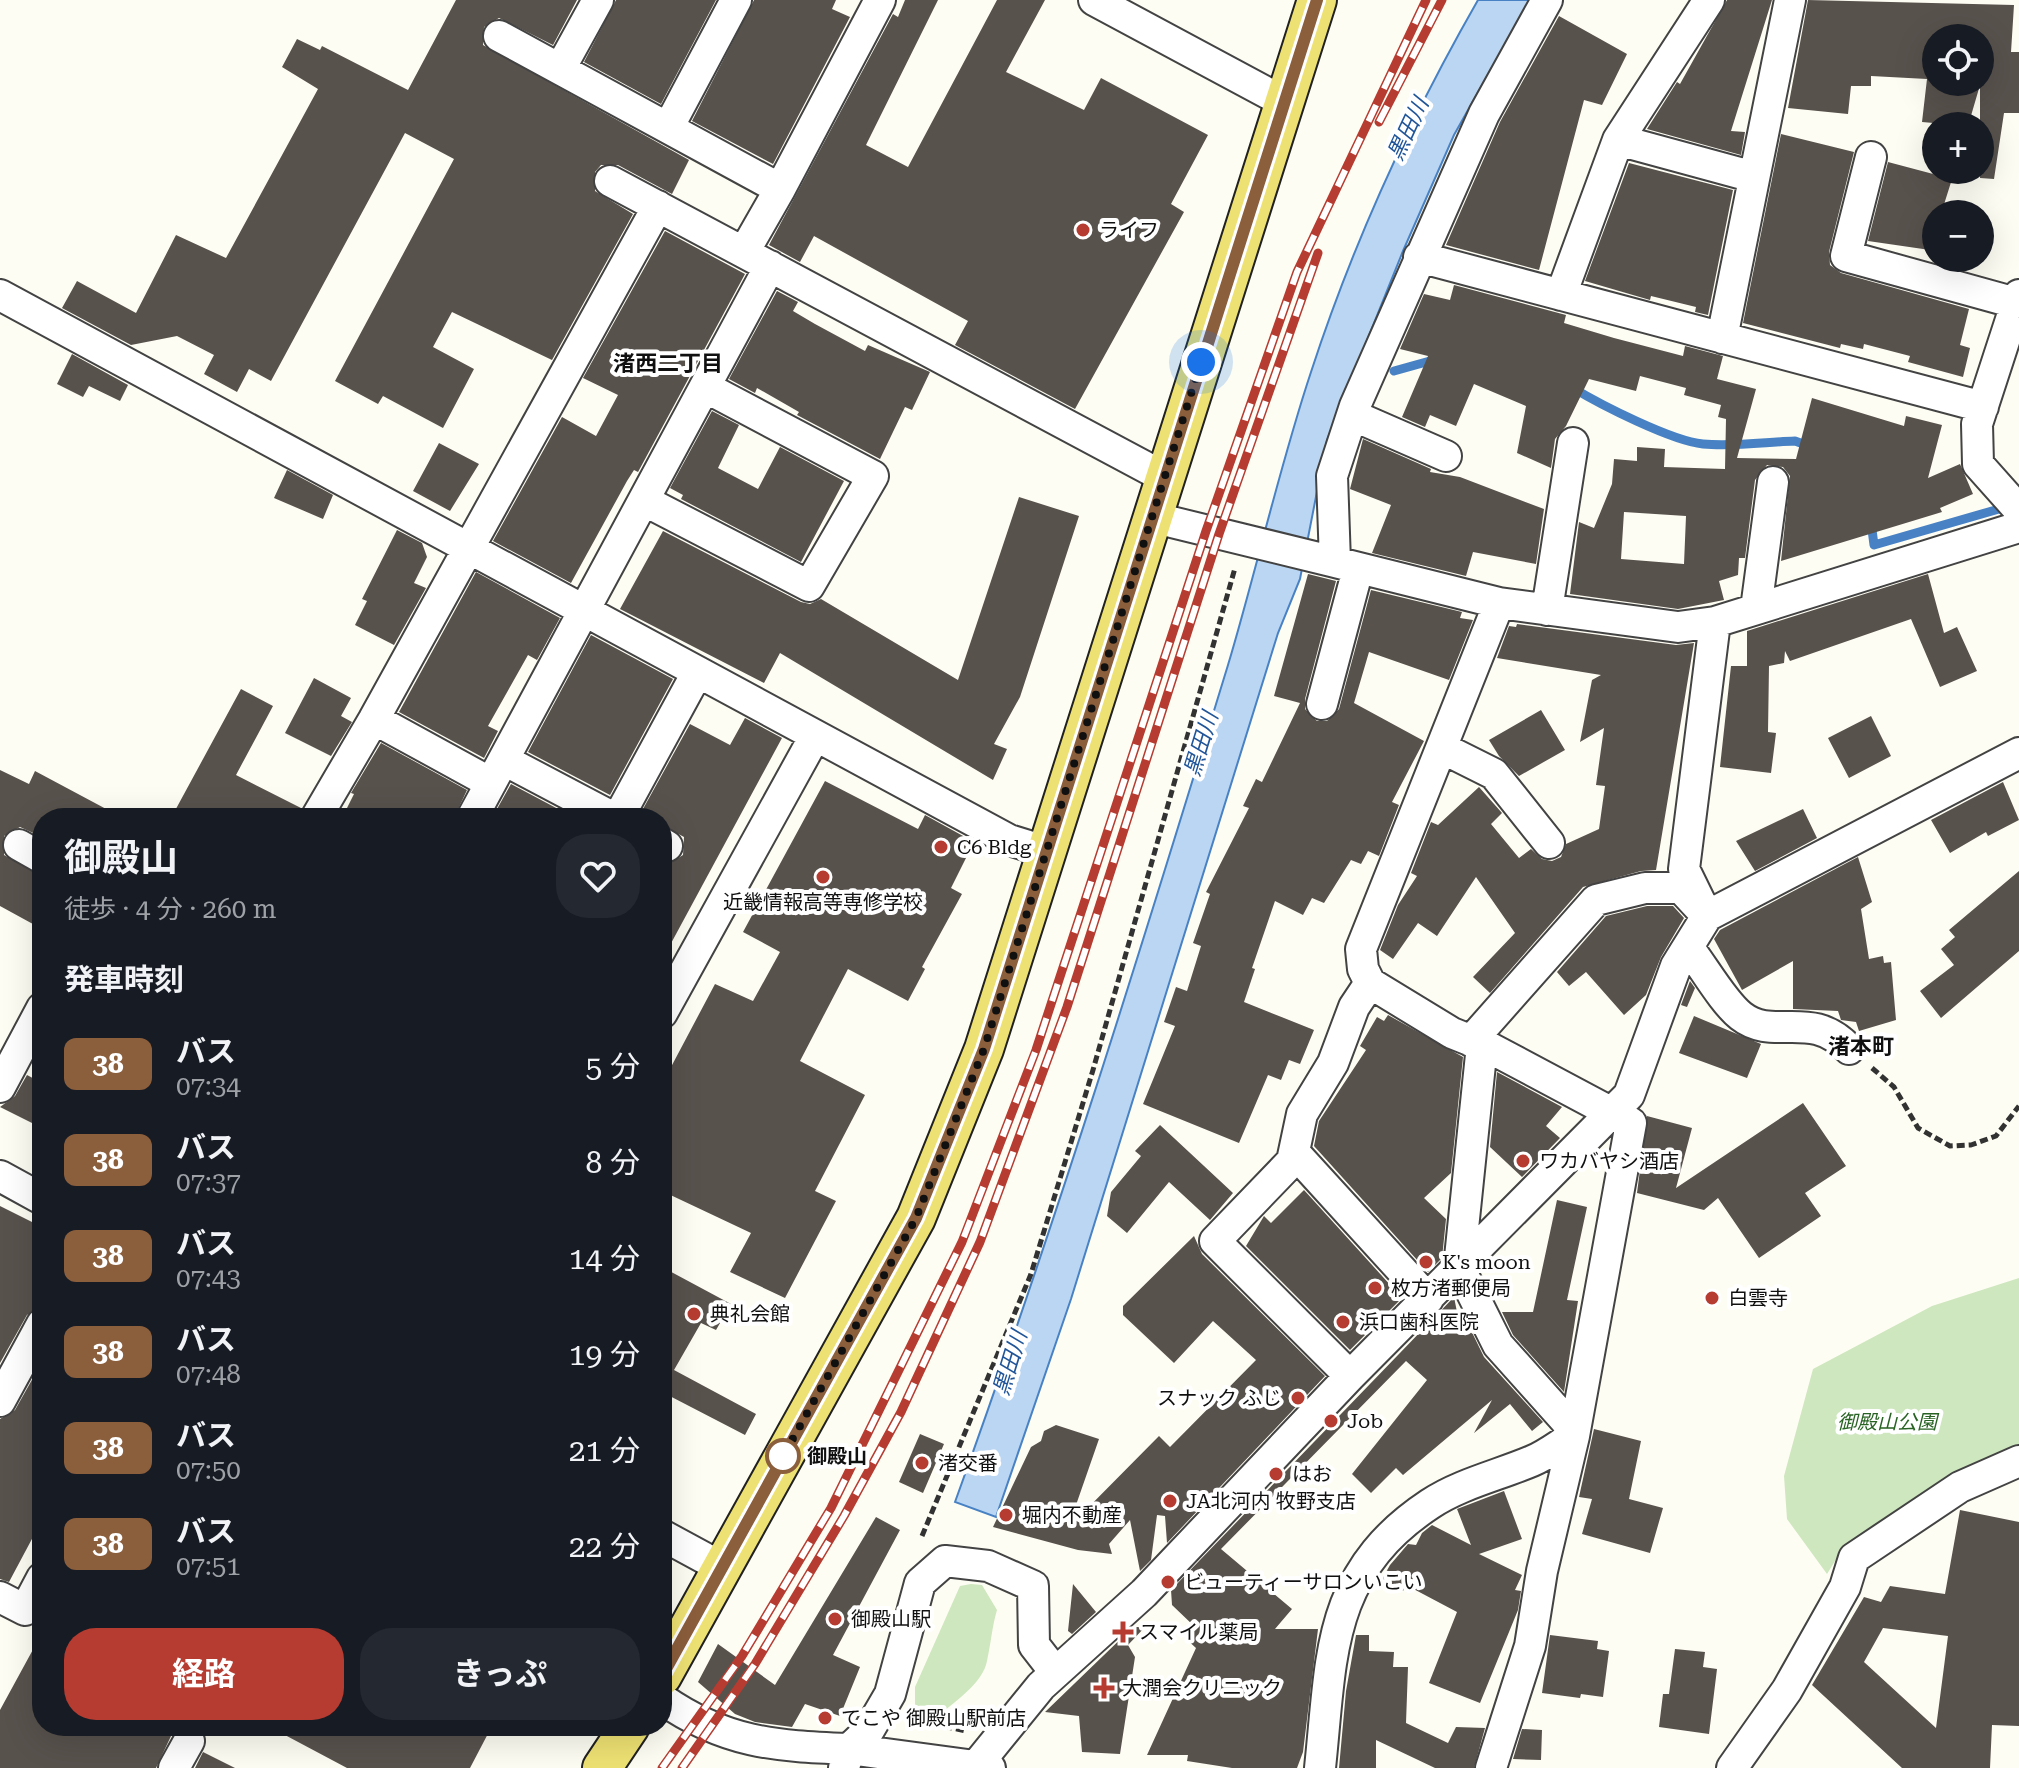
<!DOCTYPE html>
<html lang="ja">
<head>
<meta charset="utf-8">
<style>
	body { margin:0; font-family:"Roboto Serif","Noto Sans JP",serif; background:#242831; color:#f1f3f6; height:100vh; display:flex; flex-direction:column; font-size:30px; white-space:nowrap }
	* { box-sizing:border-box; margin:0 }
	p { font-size:26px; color:#9ea1a6 }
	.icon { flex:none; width:44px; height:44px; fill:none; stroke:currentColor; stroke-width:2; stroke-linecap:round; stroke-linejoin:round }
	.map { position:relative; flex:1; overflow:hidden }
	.side { position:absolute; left:32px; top:808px; width:640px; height:928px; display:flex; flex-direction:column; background:#171b24; border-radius:32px; box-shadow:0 8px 32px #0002 }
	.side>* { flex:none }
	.badge { padding:0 16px; border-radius:12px; font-size:28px; line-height:52px }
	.controls { position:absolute; left:1922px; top:24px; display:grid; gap:16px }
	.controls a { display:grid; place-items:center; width:72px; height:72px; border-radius:50%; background:#171b24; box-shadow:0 8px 32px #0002; font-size:40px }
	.you { position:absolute; width:40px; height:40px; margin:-20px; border:6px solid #fff; border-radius:50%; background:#1a73e8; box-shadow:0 0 0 12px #1a73e833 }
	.map>.badge { position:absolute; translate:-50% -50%; box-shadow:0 0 0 4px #fff }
	h2 { padding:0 32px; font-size:30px; line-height:72px }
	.round { display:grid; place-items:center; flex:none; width:84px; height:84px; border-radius:32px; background:#242831 }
	.head { display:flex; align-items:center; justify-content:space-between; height:136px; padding:0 32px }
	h1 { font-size:38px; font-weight:700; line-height:60px }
	.action { display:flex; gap:16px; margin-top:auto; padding:16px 32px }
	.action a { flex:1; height:92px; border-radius:32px; background:#b63c31; color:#fff; font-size:32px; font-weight:700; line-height:92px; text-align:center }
	.action a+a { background:#242831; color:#f1f3f6 }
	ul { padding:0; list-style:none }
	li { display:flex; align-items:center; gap:24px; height:96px; padding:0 32px }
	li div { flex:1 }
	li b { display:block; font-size:30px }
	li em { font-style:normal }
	li .badge { min-width:88px; font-weight:700; text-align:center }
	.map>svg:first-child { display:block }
	.green { fill:#cee7be }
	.water { fill:#bbd6f2; stroke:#4882c4; stroke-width:2 }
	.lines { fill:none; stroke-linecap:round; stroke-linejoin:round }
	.stream { stroke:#4882c4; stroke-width:9 }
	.building { fill:#58524d; fill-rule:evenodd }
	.minor-casing { stroke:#434343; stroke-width:34 }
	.major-casing { stroke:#212121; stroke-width:42 }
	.path { stroke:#323232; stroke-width:5; stroke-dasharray:8 4; stroke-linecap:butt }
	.minor { stroke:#fff; stroke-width:30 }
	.major { stroke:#eee173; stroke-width:38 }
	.rail-casing { stroke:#b63c31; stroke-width:9 }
	.rail { stroke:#fff; stroke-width:6; stroke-dasharray:18; stroke-linecap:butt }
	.line-casing { stroke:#fff; stroke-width:18 }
	.line { stroke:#8b5e3c; stroke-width:12 }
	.walk { stroke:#101010; stroke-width:8; stroke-dasharray:0 14.4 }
	.poi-dot { fill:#b63c31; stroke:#fff; stroke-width:3 }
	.stop-dot { fill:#fff; stroke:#8b5e3c; stroke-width:4 }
	.labels { text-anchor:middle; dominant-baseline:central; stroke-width:8; stroke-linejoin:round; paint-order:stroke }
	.poi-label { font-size:20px; fill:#101010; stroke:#fff; text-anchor:start }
	.park-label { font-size:20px; font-style:italic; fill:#296324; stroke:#fff }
	.stop-label { font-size:20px; font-weight:bold; fill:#101010; stroke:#fff; text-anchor:start }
	.water-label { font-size:22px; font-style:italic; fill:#215599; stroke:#fff }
	.neighbourhood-label { font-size:22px; font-weight:bold; fill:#101010; stroke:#fff }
</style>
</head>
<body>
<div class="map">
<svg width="2019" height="1768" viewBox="0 0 2019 1768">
	<rect width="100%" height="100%" fill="#fefdf3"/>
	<path class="green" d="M2019 1278V1445L1943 1482 1843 1548 1827 1574 1787 1519 1784 1476 1813 1369 1932 1306Z
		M971 1584 982 1585 997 1610C992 1627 991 1643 987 1661 983 1683 956 1700 941 1714L915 1711V1687L960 1586Z"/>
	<path class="water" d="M1478 0H1530L1454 135 1403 251 1327 440 1300 579 1278 633 1071 1299 996 1517 955 1502C1055 1226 1142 946 1228 665 1257 568 1279 468 1311 372 1353 243 1411 117 1478 0Z"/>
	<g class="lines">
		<path class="stream" d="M1394 371 1437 359
			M1573 388C1601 405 1672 441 1703 444 1733 447 1766 442 1795 441L1809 446
			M1871 522 1874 545 1999 509"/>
	</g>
	<path class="building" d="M456 0H577L553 45 499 18 484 27 483 45 689 160 672 194 618 165H601L595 172V191L633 214 552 360 452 312 433 347 474 369 443 428 383 396 378 404 335 381 454 159 405 133 271 381 249 369 237 392 204 374 214 355 177 336 131 345 62 308 77 281 136 313 176 235 226 258 318 89 282 67 297 39 320 50 322 46 408 90Z
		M616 0H716L661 104 584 62Z
		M754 0H836L832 9 850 17 773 164 692 121Z
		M905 0H938L866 145 908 167 997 0H1045L1006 72 1084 110 1101 78 1208 135 1171 204 1184 212 1075 409 955 345 968 321 814 236 800 262 769 245 893 14 898 17Z
		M1727 0H1772L1731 131 1745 132 1741 155 1647 129 1677 82 1680 84Z
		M1808 0 2014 5 2011 52H2019V113H2004L1994 179 1980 178V85L1968 126 1922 122 1927 79 1871 76V86H1851L1848 114 1788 108ZM1936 38H1980V82H1936Z
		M1559 16 1627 54 1602 105 1584 100 1539 270 1446 245 1500 122Z
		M1781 134 1854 152 1829 252 1830 265 1841 273 1969 309 1960 345 1970 348 1963 377 1908 362 1910 356 1864 344 1863 349 1841 344 1840 348 1743 323Z
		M1888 162 1952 179 1941 214H1936L1930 250 1868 241Z
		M1629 163 1733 190 1708 315 1695 312 1696 307 1651 296 1650 300 1585 281Z
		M665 231 745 274 638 472 634 470 627 481 571 583 493 541 562 417 596 436 618 395 583 378Z
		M1454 285 1566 315 1564 323 1614 338 1683 356 1685 346 1723 356 1717 379 1756 389 1737 458 1796 459 1812 398 1904 426 1906 416 1942 425 1928 478 1960 464 1973 494 1940 508 1942 512 1781 561 1790 476 1783 467 1767 465 1755 480 1745 558H1739L1738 575 1719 581 1724 600 1678 609 1570 594 1579 522 1594 528 1612 484 1614 459 1637 461V447L1665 449 1664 467 1725 469 1726 419 1718 417 1721 405 1684 395 1686 388 1640 376 1636 391 1589 379 1566 426 1555 439 1551 468 1517 453 1526 406 1474 384 1456 426 1430 415 1425 427 1402 417 1428 356 1400 349 1424 294 1450 300ZM1624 512 1686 516 1684 564 1621 559Z
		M777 291 798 302 793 311 815 324 865 351 868 345 930 372 912 410 905 407 880 459 797 415 799 412 757 388 755 393 729 379Z
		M72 354 128 385 120 401 89 386 83 397 57 384Z
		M712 411 739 425 718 468 758 489 780 447 844 481 801 562 681 499 683 495 670 488Z
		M1363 439 1431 469 1430 472 1460 477 1544 509 1536 564 1473 552 1466 576 1372 553 1391 505 1350 489Z
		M439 443 479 464 450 511 413 491Z
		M287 470 333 495 323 519 274 498Z
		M1019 497 1079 516 1020 697 994 744 1007 749 993 780 780 653 764 683 620 609 663 531 801 602 810 604 821 599 958 680Z
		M397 530 422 543 427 557 414 583 426 588 394 645 355 625 367 601 362 599Z
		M476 572 560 618 537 660 528 655 488 726 498 731 484 758 399 712Z
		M1308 574 1336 581 1305 699V709L1317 721H1327L1339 709 1371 590 1462 612 1460 618 1473 620 1449 680 1369 652 1354 703 1424 741 1392 802 1399 805 1379 856 1368 851 1361 864 1351 860 1324 903 1312 898 1303 915 1275 901 1252 968 1255 969 1244 1002 1314 1030 1300 1064 1289 1060 1281 1080 1268 1075 1239 1143 1143 1104 1175 1026 1164 1022 1176 987 1187 991 1201 946 1193 943 1210 894 1206 892 1249 808 1243 806 1256 779 1262 782 1300 703 1274 696Z
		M1928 574 1944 633 1957 627 1977 671 1940 687 1911 619 1790 661 1785 651 1784 663 1769 666 1768 732 1776 733 1771 773 1720 767 1731 666H1747V631Z
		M1517 624 1676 645 1694 643 1656 870 1641 871 1583 887 1490 993 1473 977 1515 933 1476 877 1437 936 1418 923 1393 959 1380 950 1398 905 1417 876 1411 873 1431 822 1438 825 1479 787 1502 813 1491 824 1519 858 1531 849 1542 859 1552 861 1561 857 1566 844 1599 829 1605 786 1596 785 1604 728 1580 742 1592 680 1601 675 1497 658 1509 626 1516 627Z
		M591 635 673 679 610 795 528 752Z
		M314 678 351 698 341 716 352 722 331 756 285 733Z
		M241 689 273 706 236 775 301 808 298 818H171Z
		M1541 710 1565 750 1519 776 1499 756 1489 740Z
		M1871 716 1891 756 1849 778 1828 738Z
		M745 718 782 738 662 960V877L670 863 683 855 684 837 662 825V818H638L690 724 730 745Z
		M381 743 467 790 454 818H342L354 794 351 793Z
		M0 770 29 784 35 771 123 818H42V837L20 827 4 836V855L42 876V929L0 906Z
		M825 781 918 829 925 815 974 842 951 888 962 894 922 967 925 969 908 1001 848 969 800 1061 865 1095 815 1191 836 1201 785 1298 730 1272 751 1233 662 1191V1084L715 984 753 1001 780 952 743 932Z
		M2003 782 2019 820 1988 836 1986 832 1950 853 1931 820Z
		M511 784 575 818H492Z
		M1803 809 1817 838 1755 871 1736 841Z
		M1858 857 1872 902 1861 909 1869 959 1883 956 1884 963 1891 962 1896 1020 1859 1031 1856 1022 1841 1020 1838 1011 1793 1009V961L1742 990 1714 939 1720 930Z
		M2019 871V951L1941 1018 1920 991 1954 965 1941 949 1955 937 1949 930Z
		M1647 906H1673L1684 918 1661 957 1646 995 1624 1015 1586 972 1569 986 1557 972 1606 916Z
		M1690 981 1695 988 1687 1007 1681 1005Z
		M1388 1015 1463 1057 1451 1173 1424 1198 1446 1219 1442 1258 1428 1272 1314 1146 1319 1121 1366 1050 1360 1046 1377 1017 1384 1021Z
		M1694 1016 1761 1044 1747 1078 1679 1053Z
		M1497 1072 1562 1107 1546 1126 1560 1138 1522 1177 1490 1147Z
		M27 1075 42 1083V1128L0 1107 15 1096Z
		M1803 1103 1846 1166 1805 1193 1821 1216 1759 1258 1718 1198 1704 1210 1637 1193 1647 1116 1692 1128 1676 1188Z
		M1160 1125 1233 1193 1210 1220 1169 1182 1127 1233 1107 1216 1111 1192 1141 1156 1135 1151Z
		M1304 1190 1402 1298 1350 1350 1246 1246 1264 1216 1271 1223Z
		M1557 1200 1587 1207 1567 1300 1578 1301 1564 1392 1513 1335 1502 1312H1533Z
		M0 1206 42 1227V1306L27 1315 0 1363Z
		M1194 1236 1202 1254 1325 1376 1167 1543 1165 1516 1157 1515 1151 1560 1140 1571 1130 1520 1109 1544 1112 1554 1078 1550 993 1527 1031 1447 1041 1441 1044 1431 1056 1425 1099 1439 1068 1528 1159 1436 1170 1447 1256 1360 1213 1321 1174 1363 1123 1315V1306Z
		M662 1267 731 1304 716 1330 701 1323 674 1370 756 1414 745 1435 662 1392Z
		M1454 1297 1457 1312H1462L1484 1357 1543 1422 1532 1431 1510 1404 1474 1433 1492 1400 1403 1475 1396 1468 1371 1493 1352 1474 1427 1380 1406 1361 1221 1549 1292 1609 1275 1629H1318L1303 1752 1297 1768H1232L1187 1761 1188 1755H1147L1196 1648 1185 1638 1195 1627 1172 1605 1171 1590Z
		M42 1362V1542L33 1537 9 1582 0 1579V1419L15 1410Z
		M1594 1429 1641 1441 1629 1499 1663 1508 1650 1553 1582 1534 1592 1499 1579 1497Z
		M920 1434 944 1444 923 1493 899 1482Z
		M1504 1491 1522 1539 1479 1554 1522 1575 1515 1590 1521 1591 1518 1610 1480 1703 1429 1683 1457 1612 1406 1585 1403 1591 1381 1581 1390 1565 1408 1544 1416 1545 1422 1533 1432 1525 1471 1545 1457 1509Z
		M1960 1510 2019 1522V1726L1992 1725 1990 1768H1902L1812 1685 1864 1597 1881 1602 1890 1586 1945 1594ZM1883 1628 1948 1636 1936 1728 1864 1662Z
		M876 1517 900 1530 833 1655 860 1667 840 1716 805 1704 792 1727 755 1722 735 1714 698 1682 718 1644 775 1685Z
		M1073 1584 1096 1612 1072 1634 1068 1631Z
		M1133 1627H1145L1128 1645 1135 1657 1120 1754 1082 1752 1079 1716 1045 1712Z
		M42 1633V1726H152L171 1736 156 1768H0V1710Z
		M1356 1635H1369V1651L1394 1652 1393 1667H1408L1406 1723 1448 1743 1456 1727 1485 1728 1474 1768H1435L1376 1740V1768H1339L1346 1691Z
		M1550 1635 1598 1641 1597 1649 1609 1651 1603 1697 1581 1694 1580 1698 1542 1693Z
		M1675 1649 1705 1652 1703 1667 1717 1669 1709 1734 1659 1727 1663 1694H1669Z
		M268 1726H492L470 1768H347Z
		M1522 1729 1542 1730 1541 1760 1513 1759Z
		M203 1752 235 1768H195Z"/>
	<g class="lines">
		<g class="minor-casing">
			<path id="minor" d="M1094 0 1284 102
				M1547 0 1484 114 1355 406 1332 476 1335 562 1499 603 1678 627 1715 622
				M499 36 780 189 880 0
				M560 69 598 0
				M668 128 736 0
				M1618 140 1754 177
				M1871 157 1846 256 2016 303
				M610 181 1164 477
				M744 252 780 189
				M1419 257 1983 407
				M0 295 1009 840 1048 852
				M1561 295 1618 140 1709 0
				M2019 295 1977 424 1978 464 2019 510
				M1722 338 1790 0
				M1352 415 1446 456
				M645 501 809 586 873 476 705 387
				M1151 517 1335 562
				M1756 609 1773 482
				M1547 610 1573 443
				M1322 704 1358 569
				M374 719 491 783
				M1444 749 1494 774 1549 843
				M504 760 614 818
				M316 818 374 719 658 206
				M472 818 770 266
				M618 818 697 673
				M662 843 667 846
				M19 845 42 858
				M1688 947C1703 966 1723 1002 1741 1016 1774 1042 1811 1008 1849 1049
				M662 1013 815 736
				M1471 1041 1596 900 1645 888H1681L1707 916 2019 753
				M0 1087 42 1008
				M1294 1152 1428 1299
				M0 1176 42 1199
				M1350 1376 1215 1241 1292 1161 1302 1114 1333 1063 1354 1007 1370 983
				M0 1401 42 1324
				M662 1535 721 1567
				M0 1597 25 1610 42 1578
				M662 1699C725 1743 774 1746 849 1749L844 1768
				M849 1749 869 1730 890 1694 920 1583 945 1561 988 1566 1033 1586 1034 1645 1055 1672
				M849 1749 990 1768
				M976 1766 1041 1686 1144 1593 1350 1376 1629 1095 1676 966 1707 916 1684 869 1715 622 2019 527
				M174 1768 189 1741
				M1320 1768C1332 1656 1326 1573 1430 1504 1460 1484 1499 1475 1532 1461 1547 1455 1560 1444 1574 1436L1566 1421 1498 1345 1459 1267 1482 1045
				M1491 1768 1530 1646 1542 1571 1574 1436 1631 1123 1492 1049 1452 1033 1370 983 1363 969 1361 949 1499 603
				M1732 1768 1787 1690 1845 1587 1854 1558 1960 1487 2019 1461"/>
		</g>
		<g class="major-casing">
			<path id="major" d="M662 1676 916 1218 984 1049 1317 0
				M602 1768 630 1726"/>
		</g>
		<path class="path" d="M1872 1068 1894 1087 1918 1128 1950 1146 1971 1145 1996 1136 2019 1106
			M922 1536 1031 1274 1093 1070 1235 568
			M909 1719 966 1731"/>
		<use href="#minor" class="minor"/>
		<use href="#major" class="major"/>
		<g class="rail-casing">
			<path id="rail" d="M1379 122 1442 0
				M662 1768 742 1656 831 1508 962 1242 1036 1050 1206 531 1297 272 1426 0
				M682 1768 755 1664 844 1516 901 1412 980 1242 1067 1007 1219 534 1318 253"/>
		</g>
		<use href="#rail" class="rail"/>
	</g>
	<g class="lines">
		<g class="line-casing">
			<path id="line" d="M662 1676 916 1218 984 1049 1317 0"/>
		</g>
		<use href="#line" class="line"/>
		<path class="walk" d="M783 1456 781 1460 916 1218 984 1049 1201 362"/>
	</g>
	<g class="poi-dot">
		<circle cx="1083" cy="230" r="8"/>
		<circle cx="941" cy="847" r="8"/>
		<circle cx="823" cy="877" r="8"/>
		<circle cx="1523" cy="1161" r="8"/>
		<circle cx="1426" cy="1262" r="8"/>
		<circle cx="1375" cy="1288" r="8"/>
		<circle cx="1712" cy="1298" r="8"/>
		<circle cx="694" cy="1314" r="8"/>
		<circle cx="1343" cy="1322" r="8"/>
		<circle cx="1298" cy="1398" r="8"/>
		<circle cx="1331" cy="1421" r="8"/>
		<circle cx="922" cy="1463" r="8"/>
		<circle cx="1276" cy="1474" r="8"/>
		<circle cx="1170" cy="1501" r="8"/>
		<circle cx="1006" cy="1515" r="8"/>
		<circle cx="1168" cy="1582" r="8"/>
		<circle cx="835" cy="1619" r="8"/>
		<path d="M1119 1620h8v8h8v8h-8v8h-8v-8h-8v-8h8z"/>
		<path d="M1100 1676h8v8h8v8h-8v8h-8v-8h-8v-8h8z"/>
		<circle cx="825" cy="1718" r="8"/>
	</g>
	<circle class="stop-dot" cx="783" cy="1456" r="16"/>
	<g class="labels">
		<g class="poi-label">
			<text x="1099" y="230">ライフ</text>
			<text x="957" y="847">C6 Bldg</text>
			<text x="823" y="902" text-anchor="middle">近畿情報高等専修学校</text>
			<text x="1539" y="1161">ワカバヤシ酒店</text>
			<text x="1442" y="1262">K's moon</text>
			<text x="1391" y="1288">枚方渚郵便局</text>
			<text x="1728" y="1298">白雲寺</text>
			<text x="710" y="1314">典礼会館</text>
			<text x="1359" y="1322">浜口歯科医院</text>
			<text x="1282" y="1398" text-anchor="end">スナック ふじ</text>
			<text x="1347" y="1421">Job</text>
			<text x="938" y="1463">渚交番</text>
			<text x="1292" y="1474">はお</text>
			<text x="1186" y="1501">JA北河内 牧野支店</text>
			<text x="1022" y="1515">堀内不動産</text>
			<text x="1184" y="1582">ビューティーサロンいこい</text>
			<text x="851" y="1619">御殿山駅</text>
			<text x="1139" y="1632">スマイル薬局</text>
			<text x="1122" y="1688">大潤会クリニック</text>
			<text x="841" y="1718">てこや 御殿山駅前店</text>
		</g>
		<g class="park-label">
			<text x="1887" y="1422">御殿山公園</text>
		</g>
		<g class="stop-label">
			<text x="807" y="1456">御殿山</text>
		</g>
		<g class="water-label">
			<text transform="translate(1408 129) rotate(-65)">黒田川</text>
			<text transform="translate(1201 744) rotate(-73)">黒田川</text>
			<text transform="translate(1010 1363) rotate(-73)">黒田川</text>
		</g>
		<g class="neighbourhood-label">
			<text x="668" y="363">渚西二丁目</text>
			<text x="1861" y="1046">渚本町</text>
		</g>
	</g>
</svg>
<div class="controls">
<a><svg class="icon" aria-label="locate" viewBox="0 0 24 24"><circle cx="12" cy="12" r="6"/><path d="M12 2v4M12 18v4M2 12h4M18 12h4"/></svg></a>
<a>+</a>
<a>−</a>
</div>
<div class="you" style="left:1201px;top:362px"></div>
<section class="side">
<div class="head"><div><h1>御殿山</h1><p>徒歩 · 4 分 · 260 m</p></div><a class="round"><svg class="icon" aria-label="heart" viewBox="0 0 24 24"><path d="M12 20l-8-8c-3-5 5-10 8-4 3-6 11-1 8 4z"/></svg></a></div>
<h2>発車時刻</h2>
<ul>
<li><span class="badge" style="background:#8b5e3c;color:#fff">38</span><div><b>バス</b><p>07:34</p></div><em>5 分</em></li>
<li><span class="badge" style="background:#8b5e3c;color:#fff">38</span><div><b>バス</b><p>07:37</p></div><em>8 分</em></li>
<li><span class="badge" style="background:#8b5e3c;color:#fff">38</span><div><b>バス</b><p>07:43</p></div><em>14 分</em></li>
<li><span class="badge" style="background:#8b5e3c;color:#fff">38</span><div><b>バス</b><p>07:48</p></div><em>19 分</em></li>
<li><span class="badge" style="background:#8b5e3c;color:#fff">38</span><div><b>バス</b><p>07:50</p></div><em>21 分</em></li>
<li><span class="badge" style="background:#8b5e3c;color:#fff">38</span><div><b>バス</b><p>07:51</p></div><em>22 分</em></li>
</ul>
<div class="action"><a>経路</a><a>きっぷ</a></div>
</section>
</div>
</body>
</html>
